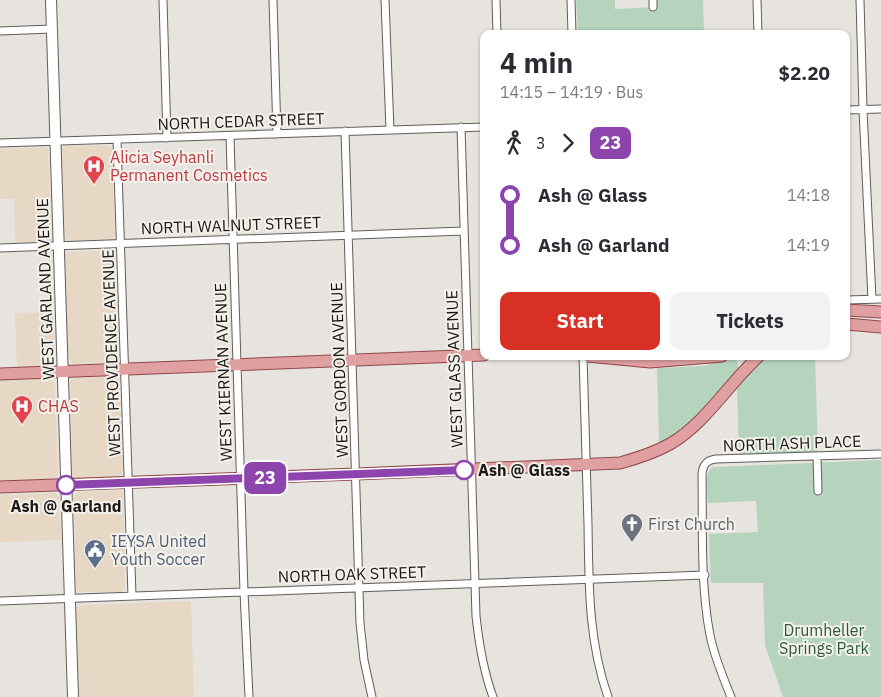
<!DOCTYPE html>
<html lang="en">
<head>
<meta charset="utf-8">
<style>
	body { margin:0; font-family:"IBM Plex Sans",sans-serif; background:#f2f2f3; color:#2b2b33; height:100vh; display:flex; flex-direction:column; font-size:19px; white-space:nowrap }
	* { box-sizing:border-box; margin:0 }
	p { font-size:16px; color:#7c7c81 }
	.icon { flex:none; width:28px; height:28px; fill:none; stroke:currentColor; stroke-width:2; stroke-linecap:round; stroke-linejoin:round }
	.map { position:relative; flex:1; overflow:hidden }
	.details { position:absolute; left:480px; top:30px; width:370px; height:330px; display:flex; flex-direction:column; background:#fff; border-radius:10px; box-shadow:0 1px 4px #0004 }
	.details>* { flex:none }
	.badge { padding:0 10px; border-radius:8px; font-size:18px; line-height:32px }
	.map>.badge { position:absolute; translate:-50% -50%; box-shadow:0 0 0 2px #fff }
	.legs { display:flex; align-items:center; gap:8px; height:55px; padding:0 20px; font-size:16px }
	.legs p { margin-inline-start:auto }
	.head { display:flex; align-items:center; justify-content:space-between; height:85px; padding:0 20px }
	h1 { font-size:28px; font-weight:700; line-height:38px }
	.primary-button { display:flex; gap:10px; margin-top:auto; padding:10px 20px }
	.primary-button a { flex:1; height:58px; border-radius:10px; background:#d93025; color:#fff; font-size:20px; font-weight:700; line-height:58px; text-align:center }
	.primary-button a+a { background:#f2f2f3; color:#2b2b33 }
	ul { padding:0 20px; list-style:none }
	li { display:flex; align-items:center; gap:18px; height:50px; font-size:19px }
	li i { display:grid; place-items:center; width:8px; height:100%; margin:0 6px; background:currentColor }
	li i::after { content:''; width:12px; height:12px; margin:-6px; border:4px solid; border-radius:50%; background:#fff }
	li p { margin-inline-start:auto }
	li:first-child i { background:linear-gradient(#0000 50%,currentColor 0) }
	li:last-child i { background:linear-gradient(currentColor 50%,#0000 0) }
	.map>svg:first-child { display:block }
	.commercial { fill:#e6d8c5 }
	.green { fill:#b6d4bd }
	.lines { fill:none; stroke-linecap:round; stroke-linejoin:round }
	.street-casing { stroke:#615e5a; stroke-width:9 }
	.secondary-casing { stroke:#615e5a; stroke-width:12 }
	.primary-casing { stroke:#8d4749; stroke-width:13 }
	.street { stroke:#fff; stroke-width:7 }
	.secondary { stroke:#fff; stroke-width:10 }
	.primary { stroke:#e0a0a2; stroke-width:11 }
	.line-1-casing { stroke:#fff; stroke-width:11 }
	.line-1 { stroke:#8e44ad; stroke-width:8 }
	.stop-1-dot { fill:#fff; stroke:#8e44ad; stroke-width:2.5 }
	.labels { text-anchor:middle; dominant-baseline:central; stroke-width:4; stroke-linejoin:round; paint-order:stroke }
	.street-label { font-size:16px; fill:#191816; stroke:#f4f1eb }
	.health-label { font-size:16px; fill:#be3a42; stroke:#f4f1eb; text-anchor:start }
	.stop-label { font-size:16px; font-weight:bold; fill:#191816; stroke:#f4f1eb; text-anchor:start }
	.worship-label { font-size:16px; fill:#5b616d; stroke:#f4f1eb; text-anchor:start }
	.service-label { font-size:16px; fill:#4e5e75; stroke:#f4f1eb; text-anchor:start }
	.park-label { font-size:16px; fill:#2b5c3a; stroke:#f4f1eb }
</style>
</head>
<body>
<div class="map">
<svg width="881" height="697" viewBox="0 0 881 697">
	<rect width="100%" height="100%" fill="#e7e3de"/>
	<path class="commercial" d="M107 145 112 149 115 234 110 240 67 241 65 237 62 150 66 146Z
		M45 147 48 150 51 240 48 242 15 243 14 199H0V149Z
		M111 250 115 255 118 358 114 362 73 364 68 357 65 254 69 252Z
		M53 312 55 359 53 362 47 365 17 368 15 313Z
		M114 376 119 380 120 384 123 471 121 474 117 476 74 478 72 474 70 381 75 378Z
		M0 379H49L55 383 58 474 56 479 0 481Z
		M119 490 123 493V497L125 588 121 592H77L76 588 74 496 78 492Z
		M55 493 59 497 61 540 0 542V495Z
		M191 601 194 697H79L76 612 78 607 83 605Z"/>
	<path class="green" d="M576 0H615V9L657 7V0H703L704 34H578Z
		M770 356H815L818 452 739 455 737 386 761 362Z
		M736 357 739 369C714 397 691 426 659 445L657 368 704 366Z
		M881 460V697H783L765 645 763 583H711L709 534 758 532 756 501 708 503C708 492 703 473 713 467Z"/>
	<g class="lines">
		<g class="street-casing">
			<path id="street" d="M163 0 167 138
				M273 0 277 134
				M385 0 390 130
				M496 0 497 34
				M571 0 572 34
				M653 0V7
				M757 0 758 34
				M860 0 863 110 872 299
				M0 31 52 29
				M846 110 881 109
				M461 127 476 616C479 644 483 670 493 697
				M345 131 360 623 364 660 372 697
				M230 136 244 592 249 697
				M117 140 132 596
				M0 143 484 127
				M0 248 464 231
				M846 300 881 299
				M583 356C585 412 586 468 588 524 589 584 588 640 608 697
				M817 456 818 491
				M0 601 705 575
				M731 697C723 677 714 656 710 635 700 583 703 527 702 474 703 464 707 460 716 459L881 454"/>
		</g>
		<g class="secondary-casing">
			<path id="secondary" d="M51 0 73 697"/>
		</g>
		<g class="primary-casing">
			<path id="primary" d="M846 310 881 312
				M846 324 881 327
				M588 356 650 362 722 356
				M0 374 484 355
				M0 487 356 474 620 463C638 458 654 453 670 444 706 423 729 383 759 356"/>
		</g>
		<use href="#street" class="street"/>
		<use href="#secondary" class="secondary"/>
		<use href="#primary" class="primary"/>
	</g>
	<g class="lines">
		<g class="line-1-casing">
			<path id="line-1" d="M66 485 464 470"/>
		</g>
		<use href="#line-1" class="line-1"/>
	</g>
	<defs>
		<g id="hospital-pin" transform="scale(1.125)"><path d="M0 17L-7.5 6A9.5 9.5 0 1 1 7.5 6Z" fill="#e0444e" stroke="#f4f1eb"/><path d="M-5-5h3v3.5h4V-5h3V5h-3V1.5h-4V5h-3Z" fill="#fff"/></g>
		<g id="church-pin" transform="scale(1.125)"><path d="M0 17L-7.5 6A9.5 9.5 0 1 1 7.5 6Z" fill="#6b7280" stroke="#f4f1eb"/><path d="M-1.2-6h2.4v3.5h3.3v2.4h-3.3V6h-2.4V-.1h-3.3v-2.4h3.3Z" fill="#fff"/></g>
		<g id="civic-pin" transform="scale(1.125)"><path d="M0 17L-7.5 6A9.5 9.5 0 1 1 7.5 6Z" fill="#5c6f8a" stroke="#f4f1eb"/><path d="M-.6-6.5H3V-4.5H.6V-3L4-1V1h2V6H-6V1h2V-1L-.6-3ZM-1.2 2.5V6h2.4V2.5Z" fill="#fff"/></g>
	</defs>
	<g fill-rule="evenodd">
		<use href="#hospital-pin" x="94" y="166"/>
		<use href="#hospital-pin" x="22" y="406"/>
		<use href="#church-pin" x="632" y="524"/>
		<use href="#civic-pin" x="95" y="550"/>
	</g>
	<g class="stop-1-dot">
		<circle cx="464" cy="470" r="9"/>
		<circle cx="66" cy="485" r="9"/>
	</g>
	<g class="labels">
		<g class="street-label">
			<text transform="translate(241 121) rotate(-2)">NORTH CEDAR STREET</text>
			<text transform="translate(231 225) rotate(-2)">NORTH WALNUT STREET</text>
			<text transform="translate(45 289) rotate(-92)">WEST GARLAND AVENUE</text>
			<text transform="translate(111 353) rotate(-92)">WEST PROVIDENCE AVENUE</text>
			<text transform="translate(454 369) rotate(-92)">WEST GLASS AVENUE</text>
			<text transform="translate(339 370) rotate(-92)">WEST GORDON AVENUE</text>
			<text transform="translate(223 372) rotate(-92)">WEST KIERNAN AVENUE</text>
			<text transform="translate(792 443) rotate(-2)">NORTH ASH PLACE</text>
			<text transform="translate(352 574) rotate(-2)">NORTH OAK STREET</text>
		</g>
		<g class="health-label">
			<text x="110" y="157">Alicia Seyhanli<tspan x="110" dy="18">Permanent Cosmetics</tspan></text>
			<text x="38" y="406">CHAS</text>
		</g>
		<g class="stop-label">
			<text x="478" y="470">Ash @ Glass</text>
			<text x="66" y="506" text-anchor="middle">Ash @ Garland</text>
		</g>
		<g class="worship-label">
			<text x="648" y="524">First Church</text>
		</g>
		<g class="service-label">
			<text x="111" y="541">IEYSA United<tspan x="111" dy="18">Youth Soccer</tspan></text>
		</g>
		<g class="park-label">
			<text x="824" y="630">Drumheller<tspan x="824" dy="18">Springs Park</tspan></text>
		</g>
	</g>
</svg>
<b class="badge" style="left:265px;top:478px;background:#8e44ad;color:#fff">23</b>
<section class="details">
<div class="head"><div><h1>4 min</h1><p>14:15 – 14:19 · Bus</p></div><b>$2.20</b></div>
<div class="legs"><svg class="icon" aria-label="walk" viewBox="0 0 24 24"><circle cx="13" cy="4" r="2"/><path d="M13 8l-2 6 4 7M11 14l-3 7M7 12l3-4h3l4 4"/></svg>3<svg class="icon" aria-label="forward" viewBox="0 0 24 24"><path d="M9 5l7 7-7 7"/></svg><b class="badge" style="background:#8e44ad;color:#fff">23</b></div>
<ul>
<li><i style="color:#8e44ad"></i><b>Ash @ Glass</b><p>14:18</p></li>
<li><i style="color:#8e44ad"></i><b>Ash @ Garland</b><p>14:19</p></li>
</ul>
<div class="primary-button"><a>Start</a><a>Tickets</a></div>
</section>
</div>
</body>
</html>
